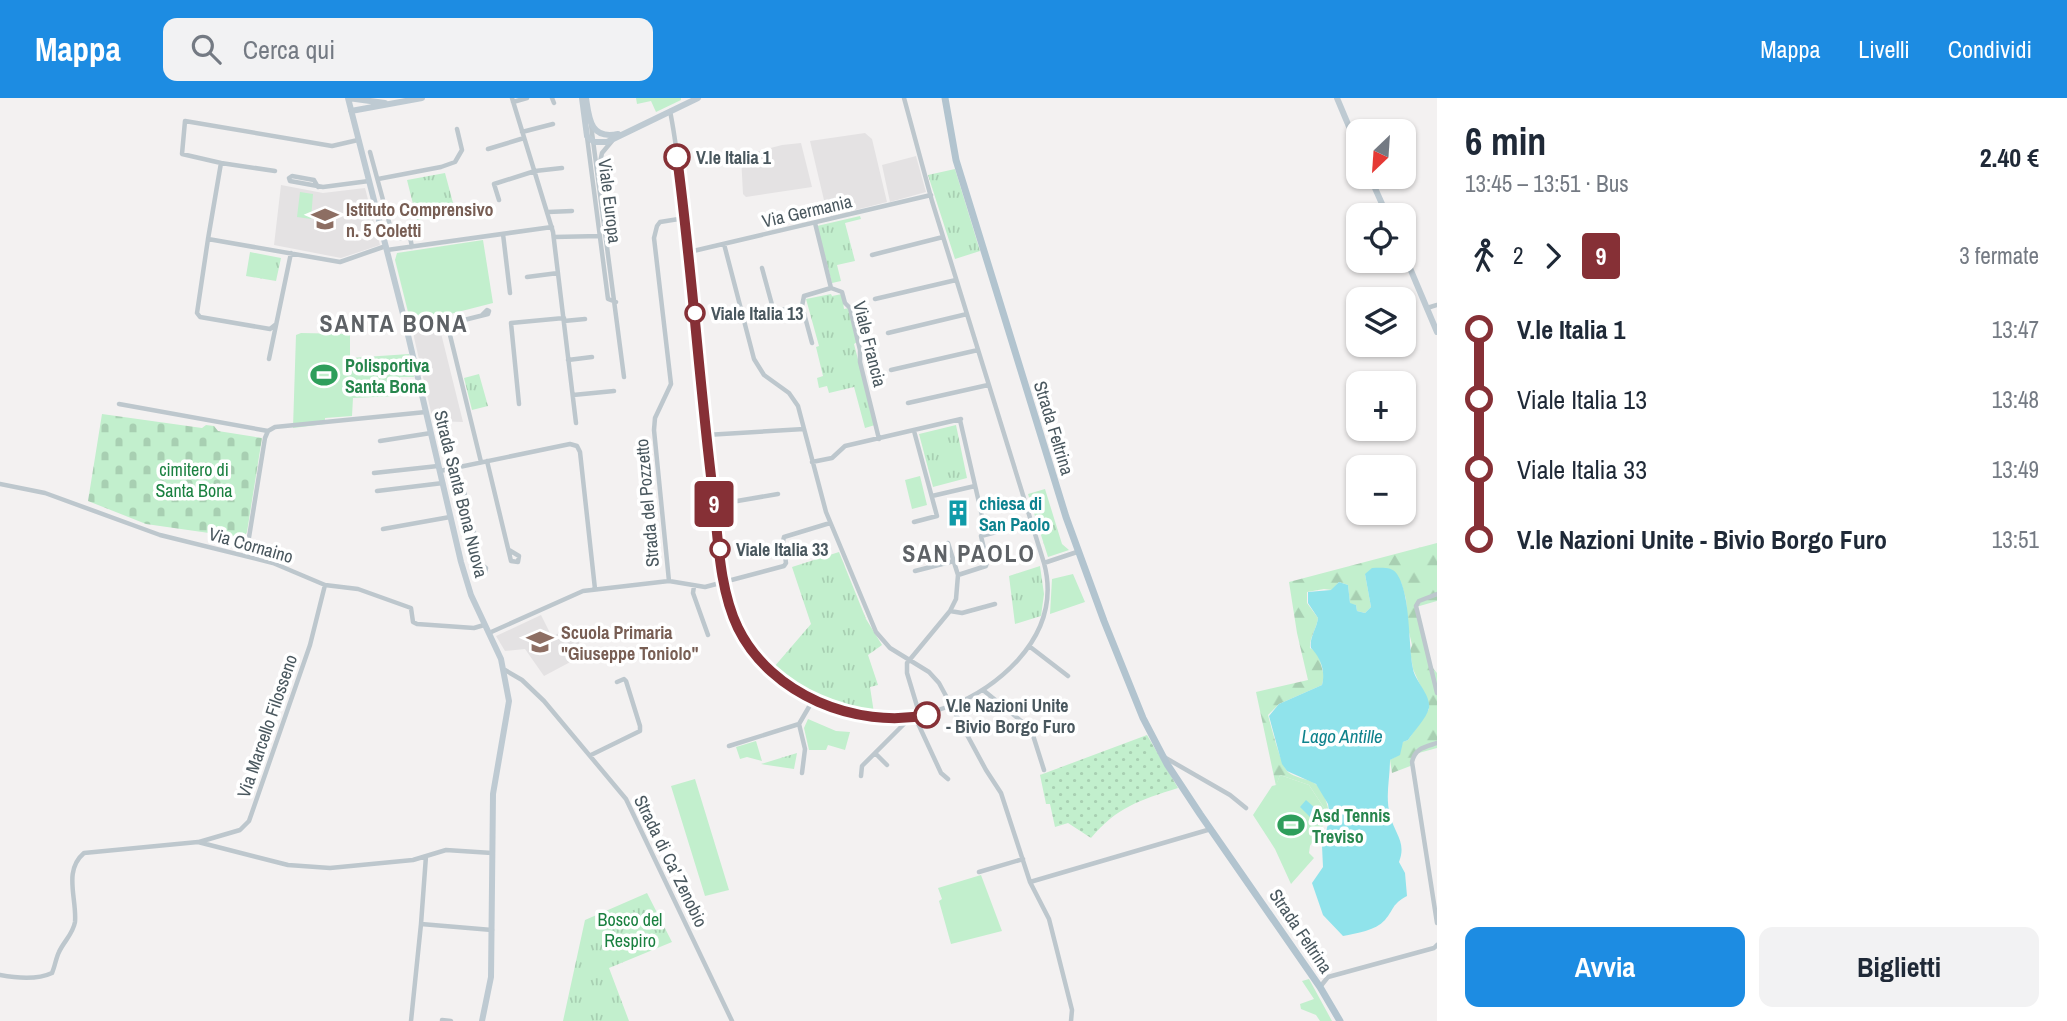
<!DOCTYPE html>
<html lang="it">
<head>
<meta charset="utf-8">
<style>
	body { margin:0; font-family:"Archivo Narrow",sans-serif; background:#f2f2f3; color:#1f2937; height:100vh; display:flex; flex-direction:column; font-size:26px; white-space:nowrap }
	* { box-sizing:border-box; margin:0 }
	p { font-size:23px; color:#747a83 }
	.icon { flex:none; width:38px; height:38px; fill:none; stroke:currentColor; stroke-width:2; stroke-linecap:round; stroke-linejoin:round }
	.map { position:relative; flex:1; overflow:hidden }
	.sheet { display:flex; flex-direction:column; background:#fff; width:630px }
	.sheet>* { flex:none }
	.badge { padding:0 14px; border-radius:5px; font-size:24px; line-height:46px }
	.needle { width:46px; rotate:205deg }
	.controls { position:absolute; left:1346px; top:21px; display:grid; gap:14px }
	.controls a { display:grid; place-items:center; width:70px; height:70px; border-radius:14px; background:#fff; box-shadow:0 2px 5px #0004; font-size:35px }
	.map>.badge { position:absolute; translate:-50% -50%; box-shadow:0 0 0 4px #fff }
	.legs { display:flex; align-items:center; gap:10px; height:77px; padding:0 28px; font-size:23px }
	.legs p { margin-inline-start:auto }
	.summary { display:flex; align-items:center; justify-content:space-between; height:119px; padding:0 28px }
	h1 { font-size:38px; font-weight:700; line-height:52px }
	.action { display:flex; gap:14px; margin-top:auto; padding:14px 28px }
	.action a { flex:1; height:80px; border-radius:14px; background:#1d8ce2; color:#fff; font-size:28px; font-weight:700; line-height:80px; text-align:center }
	.action a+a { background:#f2f2f3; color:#1f2937 }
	ul { padding:0 28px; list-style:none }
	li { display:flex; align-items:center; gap:24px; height:70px; font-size:26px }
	li i { display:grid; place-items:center; width:10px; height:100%; margin:0 9px; background:currentColor }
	li i::after { content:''; width:18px; height:18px; margin:-9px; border:5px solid; border-radius:50%; background:#fff }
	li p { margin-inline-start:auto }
	li:first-child i { background:linear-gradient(#0000 50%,currentColor 0) }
	li:last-child i { background:linear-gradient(currentColor 50%,#0000 0) }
	header { display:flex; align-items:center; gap:42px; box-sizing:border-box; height:98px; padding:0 35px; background:#1d8ce2; color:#fff }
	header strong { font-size:33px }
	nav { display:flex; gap:38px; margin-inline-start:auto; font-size:24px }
	.search { width:490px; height:63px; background:#f2f2f3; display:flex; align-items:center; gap:18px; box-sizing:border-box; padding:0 24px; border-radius:14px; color:#747a83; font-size:26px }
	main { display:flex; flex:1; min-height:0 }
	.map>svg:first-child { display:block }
	.education { fill:#e4e2e3 }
	.grass { fill:#c2efcd }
	.forest { fill:url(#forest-firs) }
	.cemetery { fill:url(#cemetery-stones) }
	.park { fill:url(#park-tufts) }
	.garden { fill:url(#garden-dots) }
	.water { fill:#90e3eb }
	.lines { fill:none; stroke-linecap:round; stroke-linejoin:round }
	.street { stroke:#bdc7cd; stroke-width:4.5 }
	.secondary { stroke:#becad2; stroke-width:6 }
	.primary { stroke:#b2c4cf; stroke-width:7 }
	.line-1-casing { stroke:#fff; stroke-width:16 }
	.line-1 { stroke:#863036; stroke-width:10 }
	.stop-1-dot { fill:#fff; stroke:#863036; stroke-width:3.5 }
	.labels { text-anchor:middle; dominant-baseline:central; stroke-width:7; stroke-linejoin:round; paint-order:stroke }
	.stop-label { font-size:18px; font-weight:bold; fill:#49575e; stroke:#fff; text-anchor:start }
	.street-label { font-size:18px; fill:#49575e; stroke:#fff }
	.education-label { font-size:18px; font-weight:bold; fill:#785e54; stroke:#fff; text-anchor:start }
	.leisure-label { font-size:18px; font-weight:bold; fill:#27864d; stroke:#fff; text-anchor:start }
	.park-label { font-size:18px; fill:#1a8040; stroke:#fff }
	.culture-label { font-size:18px; font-weight:bold; fill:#0d838f; stroke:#fff; text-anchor:start }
	.water-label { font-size:19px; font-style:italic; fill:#0f828c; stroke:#fff }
	.district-label { font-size:24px; font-weight:bold; letter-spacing:2px; fill:#5e6266; stroke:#fff }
</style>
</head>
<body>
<header>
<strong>Mappa</strong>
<div class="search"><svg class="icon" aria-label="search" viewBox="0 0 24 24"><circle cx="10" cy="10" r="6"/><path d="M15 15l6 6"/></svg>Cerca qui</div>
<nav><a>Mappa</a><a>Livelli</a><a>Condividi</a></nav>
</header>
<main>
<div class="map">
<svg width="1437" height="923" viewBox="0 0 1437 923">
	<defs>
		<pattern id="forest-firs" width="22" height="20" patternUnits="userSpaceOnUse" patternTransform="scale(1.75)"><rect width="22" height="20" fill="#c2efcd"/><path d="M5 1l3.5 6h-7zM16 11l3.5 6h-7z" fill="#a8cfb2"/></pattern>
		<pattern id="cemetery-stones" width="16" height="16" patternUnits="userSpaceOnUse" patternTransform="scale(1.75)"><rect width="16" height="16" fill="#c2efcd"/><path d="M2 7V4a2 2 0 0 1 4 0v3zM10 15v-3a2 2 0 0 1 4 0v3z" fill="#a8cfb2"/></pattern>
		<pattern id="park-tufts" width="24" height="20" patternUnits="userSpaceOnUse" patternTransform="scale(1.75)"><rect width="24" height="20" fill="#c2efcd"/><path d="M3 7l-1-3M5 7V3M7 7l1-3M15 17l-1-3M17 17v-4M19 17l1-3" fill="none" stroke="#a8cfb2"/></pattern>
		<pattern id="garden-dots" width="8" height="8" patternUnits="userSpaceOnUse" patternTransform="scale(1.75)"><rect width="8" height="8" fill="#c2efcd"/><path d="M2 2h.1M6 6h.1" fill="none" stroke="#a8cfb2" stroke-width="1.8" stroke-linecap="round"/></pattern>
	</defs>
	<rect width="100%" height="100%" fill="#f3f1f1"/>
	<path class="education" d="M865 35 872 41 887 104 828 119 810 43Z
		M801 45 812 89 746 99 743 96 741 58 782 47Z
		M916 58 926 94 890 104 882 67Z
		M281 87 323 95 365 90 380 147 341 160 274 147Z
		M437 219 463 324 433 323 411 226Z
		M541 517 550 535 554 538 571 527 583 553 574 558V562L544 578 525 551 505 553 496 538Z"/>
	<path class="grass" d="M636 0H681V2L656 14 651 3 637 6Z
		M300 94 313 96 311 121 297 119Z
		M483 142 493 205 411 226 395 162 397 155Z
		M301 235 350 236V260L409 256 414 279H400L397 298 353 300 352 318 325 320V326L293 330 296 237Z
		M920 378 927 407 912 411 905 382Z
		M1073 476 1085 504 1050 516 1052 481Z
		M808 621 836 633 850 634 845 652 828 647 826 652H809L804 630Z
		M756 643 762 663 747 659 740 661 736 649Z
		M1280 677 1309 687 1330 719 1318 734 1310 748 1309 755 1314 760 1291 786 1275 751 1253 717 1272 688 1276 687Z
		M695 681 729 792 705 798 671 688Z
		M981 777 1002 833 951 846 939 803 942 801 938 790Z
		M1309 881 1332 923H1320L1316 917 1301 911 1300 906 1314 901 1302 883Z"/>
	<path class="forest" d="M1437 445V503L1416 509 1432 569 1437 575V650L1415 656 1413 667 1392 675 1390 662 1395 659 1403 644 1408 642 1429 611 1428 605 1413 571 1410 553 1412 547 1408 530 1406 501 1401 484 1365 476 1371 509 1365 515 1357 513 1356 507 1350 506 1348 487 1339 484 1332 492 1324 491 1307 494V505L1318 520C1317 530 1309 540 1310 550L1318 555 1324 578 1322 587 1279 606 1268 617C1271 628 1281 668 1288 674 1295 680 1306 680 1314 685 1324 691 1328 708 1330 719L1309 687 1280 677 1276 688 1256 594 1308 582 1297 535 1289 484Z"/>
	<path class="cemetery" d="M102 316 202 330 206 327 214 328 218 333 262 340 247 434 244 440 146 426 88 403Z"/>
	<path class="park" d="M955 71 980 153 955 161 928 77Z
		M445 75 456 116 417 122 407 82Z
		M860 118 861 121 845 125 855 163 837 167 841 183 832 185 817 128Z
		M250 154 281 160 276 183 246 178Z
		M831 196 832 198 842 196 844 211 849 210 857 244 854 246 875 327 865 330 854 289 829 295 827 288 819 290 817 280 823 278 816 249 819 248 806 201Z
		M479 276 488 308 472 312 464 280Z
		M956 327 967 380 933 389 919 336Z
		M1045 391 1062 446 1069 452 1048 459 1028 396Z
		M839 454 866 521 882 547 868 557 878 587 870 589 874 615C836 609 803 595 774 569L811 526 792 469Z
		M1040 468 1044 496 1041 518 1015 526 1009 478Z
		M797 655 794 671 761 666Z
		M647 795 672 844 609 870 629 923H563L585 822Z"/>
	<path class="garden" d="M1147 637 1178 690C1140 702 1117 709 1091 740L1068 725 1055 729 1050 706H1046L1040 677Z"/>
	<path class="water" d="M1372 470C1380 470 1392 468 1397 476 1411 497 1408 546 1413 571 1415 583 1431 597 1429 610 1426 621 1414 633 1408 642L1403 644 1400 657 1390 662C1390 681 1385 698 1390 717 1394 735 1407 744 1399 764L1405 775 1407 798C1391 807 1395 810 1385 822 1375 833 1357 835 1343 838L1323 817 1312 785 1323 769 1322 748 1330 719 1328 706 1316 686 1287 673 1282 666 1269 618 1279 606 1322 587C1326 573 1320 559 1311 550 1309 540 1317 530 1318 520L1308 505V494L1331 492 1339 484 1348 487 1350 505 1356 507 1357 513 1365 515 1371 509 1365 476Z
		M1306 702 1324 718 1317 726 1300 709Z"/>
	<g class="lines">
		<path class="street" d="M512 0 553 134 576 325
			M552 0 554 5
			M513 4 527 0
			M670 13C676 42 679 73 683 102 696 205 701 310 715 413 720 453 720 500 742 536 801 637 940 647 1018 562 1043 534 1054 502 1044 465L932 103 904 0
			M591 27 624 279
			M522 34 553 26
			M587 39 608 201 616 204
			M488 51 524 40
			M370 54 392 135 400 140 410 139 412 149
			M221 65 182 56 185 23 332 48 358 42
			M599 69 602 55 612 43
			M275 73 221 65 208 141 340 164 386 148
			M378 81 441 69 455 64 462 52 457 31
			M318 89 314 82 292 78 289 80 290 83 323 89 369 83
			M499 102 494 86 535 73 562 70
			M548 114 572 113
			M815 125 831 190 842 194 845 205 850 210 860 252V264L879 341
			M503 136 510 195
			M554 139 600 138
			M208 141 197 215 200 219 270 231 275 227
			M724 146 754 261 764 277 789 295 798 308 826 414 876 534 890 550 929 574 939 585 986 672 1001 695 1030 784 1049 821 1072 912 1071 923
			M387 152 552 129
			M689 154 931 97
			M872 157 943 139
			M762 170 774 214
			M527 179 558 175
			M875 201 956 182
			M802 208 812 245
			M1427 210 1437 207
			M743 220 802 208 804 198 831 190
			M564 223 585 221
			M888 235 967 216
			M269 261 291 155
			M568 262 592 259
			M891 272 978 252
			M573 297 614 293
			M908 305 988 287
			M119 306 268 333 265 340 246 458
			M519 306 511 225 564 220
			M960 322 986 435
			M268 333 275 329 426 314
			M914 333 937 418 914 424
			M706 337 804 331
			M380 343 431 335
			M487 363 511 463 518 464 519 458 509 452
			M481 364 449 233 452 225 488 216 489 213 487 212 482 217
			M812 364 832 360 845 348 961 321
			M458 369 482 467 480 471 482 474 485 475 486 470 482 467
			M440 373 570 346 577 348 580 354 595 491
			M374 375 438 368
			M0 386 45 395 160 437 273 465 325 487 358 491 411 510 413 524 417 526 474 530 484 527
			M377 393 443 385
			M932 398 975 388
			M714 407 778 396
			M383 431 450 419
			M948 445 958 477
			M1044 465 1077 454
			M915 473 954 463
			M669 483 705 489 784 468 786 465 783 443 784 439 830 425
			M694 488 693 495 708 537
			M1437 496 1419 503 1416 508 1437 595
			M950 513 962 515 995 506
			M489 535 583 493 669 483 654 332 655 320 671 286 654 140 657 128 660 124 685 120
			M1029 548 1068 578
			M505 572 522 582 544 603 626 701 732 923
			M983 592 1031 631 1044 672
			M920 618 907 575V565L950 513 956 501 958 477 986 468 987 464 981 438 1031 425
			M915 619 941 675 948 681
			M799 626 805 651 802 675
			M1437 645C1425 649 1415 650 1412 664L1437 825
			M729 648 799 626 813 602
			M876 656 887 667
			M591 657 640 633V628L626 583 624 581 617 584
			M1164 659 1230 697 1246 710
			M861 678 862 668 910 620
			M199 744 240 732 249 723 310 547 325 487
			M426 758 421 826 492 832
			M979 774 1023 761
			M1030 784 1211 731
			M0 877C16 880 37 882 52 875 55 868 56 860 59 854 64 843 73 836 75 824 77 800 63 773 84 755L198 744 288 767 330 770 413 762 446 752 492 755
			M1320 889 1328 879 1434 850 1437 847
			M442 922 451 923
			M411 923 421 826"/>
		<path class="secondary" d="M348 0 404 220 461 464 471 497 501 561 509 603 493 696 491 879 482 923
			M348 0 385 5
			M582 0 587 38 594 44H607L698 0
			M586 0C589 20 590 42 618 36
			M1337 0 1358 50
			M351 13 422 0
			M1370 79 1387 117
			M1404 156 1437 234"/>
		<path class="primary" d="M945 0 956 62 1066 419 1104 523 1143 620 1167 666 1200 716 1320 889 1340 923"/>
	</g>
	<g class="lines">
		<g class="line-1-casing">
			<path id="line-1" d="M677 59C692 171 699 283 713 395 718 438 719 491 738 530 771 597 856 631 927 617"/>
		</g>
		<use href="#line-1" class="line-1"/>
	</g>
	<defs>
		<g id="school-bare" transform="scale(2.1)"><path d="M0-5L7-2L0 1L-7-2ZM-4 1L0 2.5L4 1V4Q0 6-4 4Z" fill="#8d6e63" stroke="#fff" stroke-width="2.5" paint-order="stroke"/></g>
		<g id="stadium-bare" transform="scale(2.1)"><path d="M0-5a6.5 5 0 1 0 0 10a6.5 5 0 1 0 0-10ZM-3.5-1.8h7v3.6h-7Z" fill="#2e9e5b" stroke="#fff" stroke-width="2.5" paint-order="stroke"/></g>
		<g id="building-bare" transform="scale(2.1)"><path d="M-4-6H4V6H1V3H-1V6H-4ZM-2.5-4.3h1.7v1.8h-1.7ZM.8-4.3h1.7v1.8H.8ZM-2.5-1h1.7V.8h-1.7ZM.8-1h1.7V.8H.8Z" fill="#0f9aa8" stroke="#fff" stroke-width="2.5" paint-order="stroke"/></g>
	</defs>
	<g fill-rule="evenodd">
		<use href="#school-bare" x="325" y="121"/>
		<use href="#stadium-bare" x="324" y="277"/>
		<use href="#building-bare" x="958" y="415"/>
		<use href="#school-bare" x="540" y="544"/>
		<use href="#stadium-bare" x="1291" y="727"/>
	</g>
	<g class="stop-1-dot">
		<circle cx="677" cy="59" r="12"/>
		<circle cx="695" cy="215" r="9"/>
		<circle cx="720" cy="451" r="9"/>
		<circle cx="927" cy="617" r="12"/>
	</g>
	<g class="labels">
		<g class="stop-label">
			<text x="696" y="59">V.le Italia 1</text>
			<text x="711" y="215">Viale Italia 13</text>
			<text x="736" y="451">Viale Italia 33</text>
			<text x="946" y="607">V.le Nazioni Unite<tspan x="946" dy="21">- Bivio Borgo Furo</tspan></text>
		</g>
		<g class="street-label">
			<text transform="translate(610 103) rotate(83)">Viale Europa</text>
			<text transform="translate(807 113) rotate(-13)">Via Germania</text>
			<text transform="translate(870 246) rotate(76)">Viale Francia</text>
			<text transform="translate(1054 330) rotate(73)">Strada Feltrina</text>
			<text transform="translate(461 396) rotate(76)">Strada Santa Bona Nuova</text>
			<text transform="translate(647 405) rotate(-95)">Strada del Pozzetto</text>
			<text transform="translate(251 447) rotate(16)">Via Cornaino</text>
			<text transform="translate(267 628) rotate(-71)">Via Marcello Filosseno</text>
			<text transform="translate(671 763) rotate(64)">Strada di Ca' Zenobio</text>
			<text transform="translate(1301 833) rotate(56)">Strada Feltrina</text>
		</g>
		<g class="education-label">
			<text x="346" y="111">Istituto Comprensivo<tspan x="346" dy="21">n. 5 Coletti</tspan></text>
			<text x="561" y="534">Scuola Primaria<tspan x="561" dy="21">"Giuseppe Toniolo"</tspan></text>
		</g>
		<g class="leisure-label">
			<text x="345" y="267">Polisportiva<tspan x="345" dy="21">Santa Bona</tspan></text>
			<text x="1312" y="717">Asd Tennis<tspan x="1312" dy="21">Treviso</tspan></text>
		</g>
		<g class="park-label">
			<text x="194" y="371">cimitero di<tspan x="194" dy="21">Santa Bona</tspan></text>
			<text x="630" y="821">Bosco del<tspan x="630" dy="21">Respiro</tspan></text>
		</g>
		<g class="culture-label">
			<text x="979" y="405">chiesa di<tspan x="979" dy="21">San Paolo</tspan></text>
		</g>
		<g class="water-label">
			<text x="1342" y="638">Lago Antille</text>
		</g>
		<g class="district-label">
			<text x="394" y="225">SANTA BONA</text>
			<text x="969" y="455">SAN PAOLO</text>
		</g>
	</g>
</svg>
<div class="controls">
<a><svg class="needle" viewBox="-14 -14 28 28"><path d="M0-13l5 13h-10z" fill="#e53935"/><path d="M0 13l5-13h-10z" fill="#747a83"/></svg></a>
<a><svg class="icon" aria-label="locate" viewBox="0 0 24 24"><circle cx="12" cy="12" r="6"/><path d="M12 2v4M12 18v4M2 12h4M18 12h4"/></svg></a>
<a><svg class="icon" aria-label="layers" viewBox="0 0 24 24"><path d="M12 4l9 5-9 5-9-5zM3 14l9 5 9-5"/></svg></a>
<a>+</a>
<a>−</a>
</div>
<b class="badge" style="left:714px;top:406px;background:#863036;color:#fff">9</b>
</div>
<section class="sheet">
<div class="summary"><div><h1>6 min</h1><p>13:45 – 13:51 · Bus</p></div><b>2.40 €</b></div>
<div class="legs"><svg class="icon" aria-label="walk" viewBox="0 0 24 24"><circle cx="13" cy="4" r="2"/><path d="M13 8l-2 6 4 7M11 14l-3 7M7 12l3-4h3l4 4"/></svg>2<svg class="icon" aria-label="forward" viewBox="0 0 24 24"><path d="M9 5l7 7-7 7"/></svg><b class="badge" style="background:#863036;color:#fff">9</b><p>3 fermate</p></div>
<ul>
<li><i style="color:#863036"></i><b>V.le Italia 1</b><p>13:47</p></li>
<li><i style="color:#863036"></i><span>Viale Italia 13</span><p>13:48</p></li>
<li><i style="color:#863036"></i><span>Viale Italia 33</span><p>13:49</p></li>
<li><i style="color:#863036"></i><b>V.le Nazioni Unite - Bivio Borgo Furo</b><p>13:51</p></li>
</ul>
<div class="action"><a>Avvia</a><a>Biglietti</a></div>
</section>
</main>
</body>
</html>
